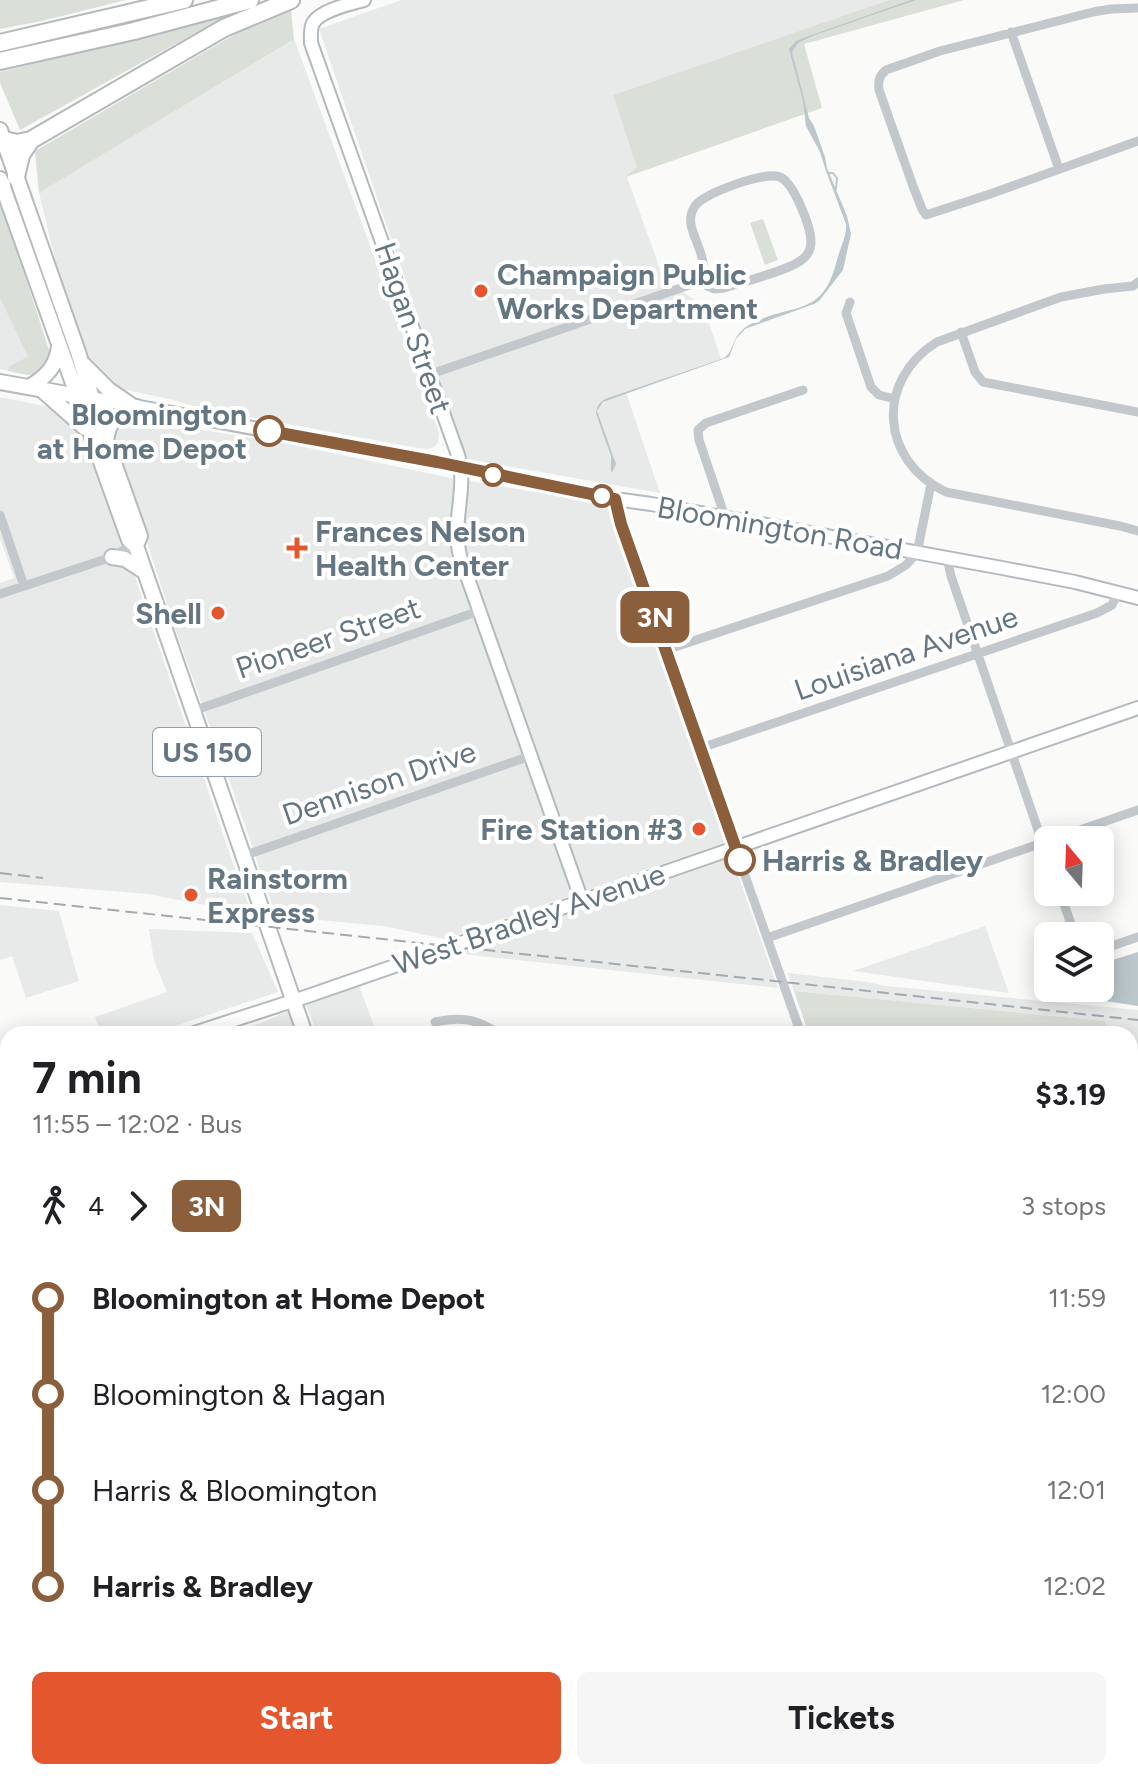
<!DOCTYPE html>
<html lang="en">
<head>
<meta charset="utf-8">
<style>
	body { margin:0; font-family:Figtree,sans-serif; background:#f6f6f6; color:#202124; height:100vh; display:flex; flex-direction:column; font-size:30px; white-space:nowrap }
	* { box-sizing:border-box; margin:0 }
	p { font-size:26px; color:#757577 }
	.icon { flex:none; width:44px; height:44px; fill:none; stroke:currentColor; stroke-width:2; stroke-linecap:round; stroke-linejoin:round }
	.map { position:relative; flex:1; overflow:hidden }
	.details { position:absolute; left:0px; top:1026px; width:1138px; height:754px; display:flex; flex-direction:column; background:#fff; border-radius:24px 24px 0 0; box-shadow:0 4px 20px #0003 }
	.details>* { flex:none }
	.badge { padding:0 16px; border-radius:12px; font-size:28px; line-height:52px }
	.needle { width:52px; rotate:341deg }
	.tools { position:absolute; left:1034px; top:826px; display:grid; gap:16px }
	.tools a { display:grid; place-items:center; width:80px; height:80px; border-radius:12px; background:#fff; box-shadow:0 4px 20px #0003; font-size:40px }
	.map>.badge { position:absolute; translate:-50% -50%; box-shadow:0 0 0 4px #fff }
	.legs { display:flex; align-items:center; gap:12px; height:88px; padding:0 32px; font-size:26px }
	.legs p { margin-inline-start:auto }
	.summary { display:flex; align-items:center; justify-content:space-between; height:136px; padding:0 32px }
	h1 { font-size:44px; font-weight:700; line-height:60px }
	.cta { display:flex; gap:16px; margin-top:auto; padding:16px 32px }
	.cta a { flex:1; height:92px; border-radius:12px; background:#e4572e; color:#fff; font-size:32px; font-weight:700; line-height:92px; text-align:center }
	.cta a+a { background:#f6f6f6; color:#202124 }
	ul { padding:0 32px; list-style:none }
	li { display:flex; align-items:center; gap:28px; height:96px; font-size:30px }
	li i { display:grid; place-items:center; width:12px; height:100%; margin:0 10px; background:currentColor }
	li i::after { content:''; width:20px; height:20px; margin:-10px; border:6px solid; border-radius:50%; background:#fff }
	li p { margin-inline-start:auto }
	li:first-child i { background:linear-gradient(#0000 50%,currentColor 0) }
	li:last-child i { background:linear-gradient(currentColor 50%,#0000 0) }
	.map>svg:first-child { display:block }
	.built { fill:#e8e9e9 }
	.green { fill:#dadfd7 }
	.water { fill:#bbc7cb }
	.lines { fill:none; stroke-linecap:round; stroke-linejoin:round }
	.stream { stroke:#bbc7cb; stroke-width:2 }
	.secondary-casing { stroke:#b3babf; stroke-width:16 }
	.primary-casing { stroke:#b5babe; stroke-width:18 }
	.highway-casing { stroke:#b4b9bd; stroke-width:20 }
	.street { stroke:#c3c8cc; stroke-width:9 }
	.secondary { stroke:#fff; stroke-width:12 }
	.primary { stroke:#fff; stroke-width:14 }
	.highway { stroke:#fff; stroke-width:16 }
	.rail { stroke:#a2aab0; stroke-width:2; stroke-dasharray:12 6; stroke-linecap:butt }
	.line-1-casing { stroke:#fff; stroke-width:18 }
	.line-1 { stroke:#8b5e3c; stroke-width:12 }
	.poi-dot { fill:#e4572e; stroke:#fff; stroke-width:3 }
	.stop-1-dot { fill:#fff; stroke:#8b5e3c; stroke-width:4 }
	.labels { text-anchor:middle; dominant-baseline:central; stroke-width:8; stroke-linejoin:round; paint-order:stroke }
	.shield { fill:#fff; stroke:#939fa8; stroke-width:2 }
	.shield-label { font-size:28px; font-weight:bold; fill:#657683 }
	.poi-label { font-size:30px; font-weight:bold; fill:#657683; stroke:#fff; text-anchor:start }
	.street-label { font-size:30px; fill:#657683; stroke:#fff }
	.stop-label { font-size:30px; font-weight:bold; fill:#657683; stroke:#fff; text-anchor:end }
</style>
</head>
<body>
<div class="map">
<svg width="1138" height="1779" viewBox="0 0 1138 1779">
	<rect width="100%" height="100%" fill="#fafaf8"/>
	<path class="built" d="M401 0H889L613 95 638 167 627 177 664 280 703 305 721 359 626 392 660 493 467 459 319 29Z
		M294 39 439 433 438 443 434 447 427 449 418 448 201 408 169 399 117 388 88 361 61 284 39 193Z
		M0 298 28 357V375L0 369Z
		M0 397 50 407 81 432 109 501 230 855 252 914 148 894 0 882V583L14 578 0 538Z
		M130 418 294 445 451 478 607 504 726 842 445 939 383 926 276 916 230 782 174 626 112 435 120 420Z
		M732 858 778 988 453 953 478 945Z
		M0 905 59 911 79 981 26 998 12 956 0 960Z
		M985 926 1009 993 853 971Z
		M149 929 252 933 278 992 150 1034H101L95 1017 167 992 154 961Z
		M788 973 867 982 885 986 1138 1010V1116L1130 1094V1034H1110L1105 1021 794 991Z
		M359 986 377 1034H317L306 1005Z
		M289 1011 298 1034H245L244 1030Z
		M0 1610 8 1633V1685L0 1689Z"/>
	<path class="green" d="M0 0H126L42 21 0 29Z
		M889 0H964L804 44 822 108 626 177 637 167 613 95Z
		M291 10 294 39 39 193 35 151 249 26Z
		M224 17 20 130 0 83V72Z
		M0 198 50 353V364L42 374 28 375 8 371 9 366 28 357 0 298Z
		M763 219 778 260 765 265 750 223Z
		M794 991 1105 1021 1110 1034H809Z
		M1130 1094 1138 1117V1242L1130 1249Z"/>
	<path class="water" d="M911 0H916L812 36 798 43 792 52 809 118 814 126 825 157 827 168 847 216 851 234 843 270 819 301 814 304 745 329 736 339 729 357 603 402 597 411 616 464 612 473C609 465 613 460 610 453 605 439 600 426 596 413 597 406 599 403 605 399L724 358C735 351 731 335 749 325 793 301 822 320 837 260 840 248 847 236 846 224L826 171 820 152 806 126 803 101 789 49 796 41 806 37Z
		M1138 952V1006L1105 1001 1100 984V964Z"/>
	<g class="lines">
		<path class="stream" d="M829 173H833L837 178 836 189"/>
		<g class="secondary-casing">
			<path id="secondary" d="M364 0C350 4 321 10 313 23 310 29 311 36 311 43L458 455C468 490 451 520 460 556L582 901
				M91 398 437 462 615 499 651 504 1002 568 1075 582 1138 598
				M191 1034 308 996 1138 708
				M0 1096 8 1093
				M0 1558 8 1581
				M75 1772 78 1779"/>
		</g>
		<g class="primary-casing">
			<path id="primary" d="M0 130 78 352 98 418 140 536 136 546
				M0 179 129 540 136 546 145 572 305 1034
				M83 364 109 390 131 405
				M0 382 83 397
				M29 387C46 377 57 366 59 346
				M43 391 85 428
				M106 441C109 419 117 414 137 407
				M112 557 125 559 145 572
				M566 1772 569 1779"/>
		</g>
		<g class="highway-casing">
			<path id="highway" d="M0 43 184 0
				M0 61 134 31 250 0
				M0 139 17 143 31 140 224 28 291 0
				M16 177 21 155 31 140
				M0 183 2 185"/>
		</g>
		<path class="street" d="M1138 8 1111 9 1093 12 940 51 886 70C879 76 878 81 879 90L913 186 922 209 926 215 990 194 1138 141
			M1011 32 1059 169
			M1138 282 1133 286 1104 289 1061 297 937 342C875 380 880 461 946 492L1120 526 1138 531
			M850 302 846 313 871 387 879 395 895 399
			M961 332 975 372 983 382 1138 412
			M431 374 698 282 714 289 724 288C742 282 792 270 804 258 808 254 811 248 811 242 811 227 794 183 780 177 765 171 704 193 695 206 682 225 702 244 703 264 703 270 700 276 698 282
			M615 499 621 524 801 1034
			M0 515 24 586
			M725 517 699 440 698 430 706 423 803 390
			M947 558 951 576 1048 859
			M0 594 112 557 122 551 136 546
			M666 650 888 576 906 565 917 553 931 484
			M193 711 479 611
			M701 748 1097 613 1112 605 1118 593
			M1051 840 1138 810
			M243 856 530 756
			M1060 892 1075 936
			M767 938 1045 842
			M1100 950 1138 937
			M435 1022C460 1016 478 1019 499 1034
			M0 1055 8 1077
			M1130 1094 1138 1116
			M0 1218 8 1215
			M0 1338 8 1335
			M1130 1390 1138 1388
			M0 1452 8 1449
			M1130 1519 1138 1517
			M1130 1578 1138 1602
			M1130 1652 1138 1650
			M328 1779 349 1772
			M757 1779 778 1772"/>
		<use href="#secondary" class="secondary"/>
		<use href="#primary" class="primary"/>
		<use href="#highway" class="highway"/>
		<path class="rail" d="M0 873 43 878
			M0 898 1138 1020
			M1130 1255 1138 1248
			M0 1713 8 1709"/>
	</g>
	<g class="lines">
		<g class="line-1-casing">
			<path id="line-1" d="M269 431 437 462 615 499 621 524 740 860"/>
		</g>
		<use href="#line-1" class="line-1"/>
	</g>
	<g class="poi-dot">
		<circle cx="481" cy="291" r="8"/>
		<path d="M293 536h8v8h8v8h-8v8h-8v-8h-8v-8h8z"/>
		<circle cx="218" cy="613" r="8"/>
		<circle cx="699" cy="829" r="8"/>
		<circle cx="191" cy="895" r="8"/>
	</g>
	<g class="stop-1-dot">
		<circle cx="269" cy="431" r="14"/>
		<circle cx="493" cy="475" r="10"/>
		<circle cx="602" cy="496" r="10"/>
		<circle cx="740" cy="860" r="14"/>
	</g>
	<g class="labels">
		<rect class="shield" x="153" y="728" width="108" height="48" rx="6"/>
		<g class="shield-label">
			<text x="207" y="752">US 150</text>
		</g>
		<g class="poi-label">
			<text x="497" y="274">Champaign Public<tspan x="497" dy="34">Works Department</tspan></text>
			<text x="315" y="531">Frances Nelson<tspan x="315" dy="34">Health Center</tspan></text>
			<text x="202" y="613" text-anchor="end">Shell</text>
			<text x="683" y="829" text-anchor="end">Fire Station #3</text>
			<text x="207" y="878">Rainstorm<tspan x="207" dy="34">Express</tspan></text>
		</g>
		<g class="street-label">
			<text transform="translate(413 328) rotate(71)">Hagan Street</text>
			<text transform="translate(780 528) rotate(10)">Bloomington Road</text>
			<text transform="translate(328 638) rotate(-19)">Pioneer Street</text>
			<text transform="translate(906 653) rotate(-19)">Louisiana Avenue</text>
			<text transform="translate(379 783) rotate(-19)">Dennison Drive</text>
			<text transform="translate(529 919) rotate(-19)">West Bradley Avenue</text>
		</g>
		<g class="stop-label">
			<text x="247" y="414">Bloomington<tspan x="247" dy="34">at Home Depot</tspan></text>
			<text x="762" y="860" text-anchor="start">Harris &amp; Bradley</text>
		</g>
	</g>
</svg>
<div class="tools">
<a><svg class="needle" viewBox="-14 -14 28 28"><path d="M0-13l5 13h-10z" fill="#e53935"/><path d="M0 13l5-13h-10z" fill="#757577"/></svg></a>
<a><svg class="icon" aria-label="layers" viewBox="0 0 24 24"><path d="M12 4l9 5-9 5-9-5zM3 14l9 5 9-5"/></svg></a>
</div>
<b class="badge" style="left:655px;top:617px;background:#8b5e3c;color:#fff">3N</b>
<section class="details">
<div class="summary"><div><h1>7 min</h1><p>11:55 – 12:02 · Bus</p></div><b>$3.19</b></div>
<div class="legs"><svg class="icon" aria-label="walk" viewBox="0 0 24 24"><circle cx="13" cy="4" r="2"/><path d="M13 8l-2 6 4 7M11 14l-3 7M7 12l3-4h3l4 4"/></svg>4<svg class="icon" aria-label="forward" viewBox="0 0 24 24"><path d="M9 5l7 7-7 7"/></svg><b class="badge" style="background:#8b5e3c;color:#fff">3N</b><p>3 stops</p></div>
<ul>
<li><i style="color:#8b5e3c"></i><b>Bloomington at Home Depot</b><p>11:59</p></li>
<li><i style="color:#8b5e3c"></i><span>Bloomington &amp; Hagan</span><p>12:00</p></li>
<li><i style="color:#8b5e3c"></i><span>Harris &amp; Bloomington</span><p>12:01</p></li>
<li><i style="color:#8b5e3c"></i><b>Harris &amp; Bradley</b><p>12:02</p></li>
</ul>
<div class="cta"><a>Start</a><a>Tickets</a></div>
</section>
</div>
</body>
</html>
